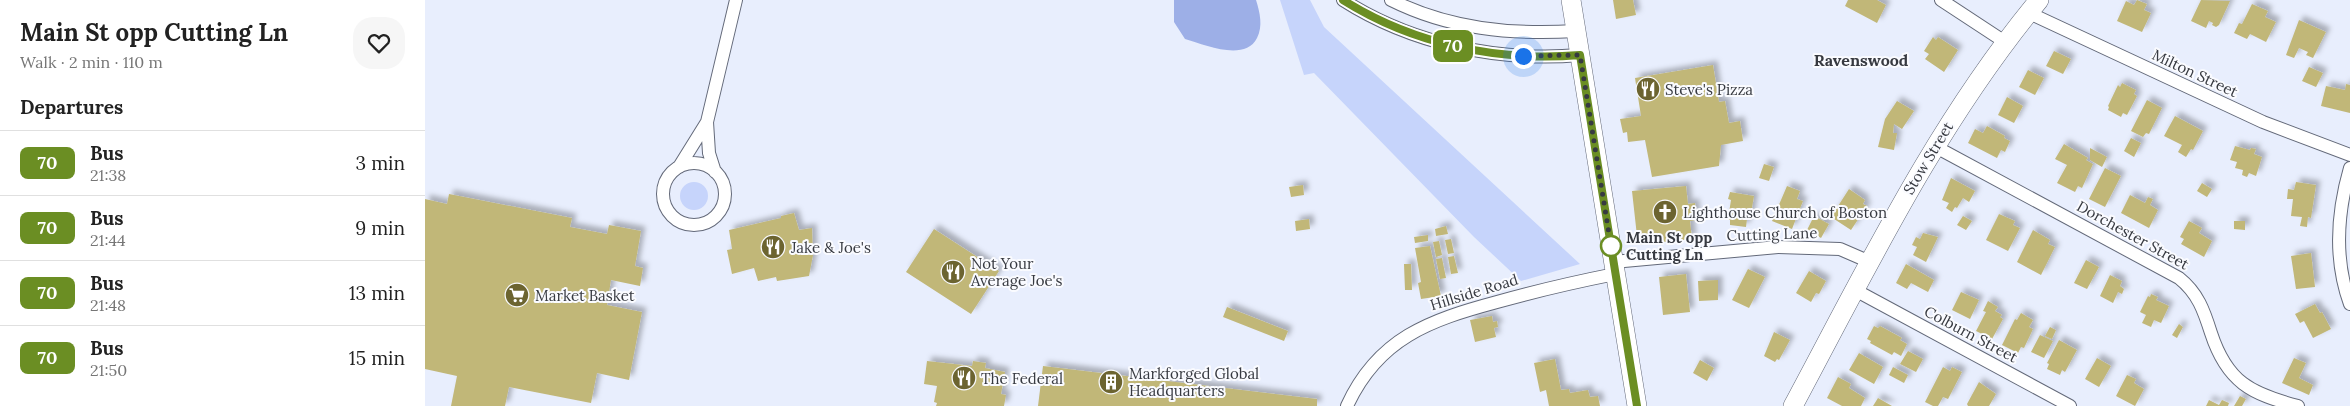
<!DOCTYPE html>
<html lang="en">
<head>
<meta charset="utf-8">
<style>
	body { margin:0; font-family:Lora,serif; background:#f6f6f6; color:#222; height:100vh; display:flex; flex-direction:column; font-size:19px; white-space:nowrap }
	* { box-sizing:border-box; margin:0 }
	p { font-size:16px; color:#767676 }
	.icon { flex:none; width:28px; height:28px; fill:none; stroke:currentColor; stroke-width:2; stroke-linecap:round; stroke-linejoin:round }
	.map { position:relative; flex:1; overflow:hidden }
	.side { display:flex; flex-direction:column; background:#fff; width:425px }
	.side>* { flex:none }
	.badge { padding:0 10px; border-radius:8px; font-size:18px; line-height:32px }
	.you { position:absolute; width:25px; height:25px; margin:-12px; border:4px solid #fff; border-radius:50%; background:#1a73e8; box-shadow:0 0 0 8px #1a73e833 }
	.map>.badge { position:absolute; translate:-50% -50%; box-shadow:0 0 0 2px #fff }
	h2 { padding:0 20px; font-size:19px; line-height:45px }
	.round { display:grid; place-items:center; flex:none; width:52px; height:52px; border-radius:20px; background:#f6f6f6 }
	.overview { display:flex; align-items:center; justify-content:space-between; height:85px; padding:0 20px }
	h1 { font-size:24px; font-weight:800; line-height:38px }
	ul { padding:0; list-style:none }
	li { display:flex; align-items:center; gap:15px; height:65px; padding:0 20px; border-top:1px solid #e0e0e0 }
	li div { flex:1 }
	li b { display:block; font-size:19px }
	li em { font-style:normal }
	li .badge { min-width:55px; font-weight:700; text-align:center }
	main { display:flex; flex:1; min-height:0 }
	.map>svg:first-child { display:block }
	.green { fill:#c6d4fb }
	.water { fill:#9dafe7 }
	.building { fill:#c1b778; filter:url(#shadow) }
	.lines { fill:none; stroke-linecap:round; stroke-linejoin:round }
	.street-casing { stroke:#636979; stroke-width:14 }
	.secondary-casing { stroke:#636979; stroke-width:20 }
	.street { stroke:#fff; stroke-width:12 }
	.secondary { stroke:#fff; stroke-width:19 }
	.line-casing { stroke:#fff; stroke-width:11 }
	.line { stroke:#6b8e23; stroke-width:8 }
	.walk { stroke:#373a41; stroke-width:5; stroke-dasharray:0 9 }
	.stop-dot { fill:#fff; stroke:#6b8e23; stroke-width:2.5 }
	.labels { text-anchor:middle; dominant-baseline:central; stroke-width:4; stroke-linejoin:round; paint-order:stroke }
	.street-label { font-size:15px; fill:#373a41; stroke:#fafbff }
	.poi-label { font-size:15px; fill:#373a41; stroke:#fafbff; text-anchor:start }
	.stop-label { font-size:15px; font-weight:bold; fill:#373a41; stroke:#fafbff; text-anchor:start }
	.neighbourhood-label { font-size:16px; font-weight:bold; fill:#373a41; stroke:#fafbff }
</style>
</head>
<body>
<main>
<section class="side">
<div class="overview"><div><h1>Main St opp Cutting Ln</h1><p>Walk · 2 min · 110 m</p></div><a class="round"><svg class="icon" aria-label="heart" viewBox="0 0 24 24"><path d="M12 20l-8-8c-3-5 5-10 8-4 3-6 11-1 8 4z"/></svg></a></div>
<h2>Departures</h2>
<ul>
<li><span class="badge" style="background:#6b8e23;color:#fff">70</span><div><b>Bus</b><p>21:38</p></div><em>3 min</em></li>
<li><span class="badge" style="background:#6b8e23;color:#fff">70</span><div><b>Bus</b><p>21:44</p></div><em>9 min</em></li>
<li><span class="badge" style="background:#6b8e23;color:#fff">70</span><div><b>Bus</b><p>21:48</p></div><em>13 min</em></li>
<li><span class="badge" style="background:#6b8e23;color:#fff">70</span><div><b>Bus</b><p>21:50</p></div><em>15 min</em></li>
</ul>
</section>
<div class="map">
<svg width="1925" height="406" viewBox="0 0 1925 406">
	<defs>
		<filter id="shadow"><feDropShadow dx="4.5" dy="-4.5" stdDeviation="2.5" flood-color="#0004"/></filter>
	</defs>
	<rect width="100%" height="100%" fill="#e8eefd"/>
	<path class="green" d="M855 0H885L899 27 1155 264 1096 281 1049 237 889 73 879 75Z
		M255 196a14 14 0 1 1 28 0a14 14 0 1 1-28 0Z"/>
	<path class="water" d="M749 0H831C835 13 838 26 832 38 820 62 780 45 760 39L749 22Z"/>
	<path class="building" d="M1188 0H1208L1211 15 1191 19Z
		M1423 0H1452L1461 5 1452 23 1420 6Z
		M1712 0 1722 4 1719 10 1726 13 1717 32 1692 21 1701 1 1709 5Z
		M1776 0 1805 1 1794 25 1791 27 1787 25 1788 23 1784 21 1781 28 1766 21Z
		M1827 4 1843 11 1840 17 1851 22 1841 42 1825 34 1822 39 1809 33 1814 23 1817 24Z
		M1874 20 1901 32 1888 58 1881 55 1883 52 1874 48 1869 58 1861 55Z
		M1508 37 1511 40 1513 37 1533 50 1519 72 1500 59 1504 54 1499 51Z
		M1629 51 1646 59 1638 74 1621 66Z
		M1288 65 1294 102 1300 101 1304 123 1315 121 1318 141 1296 145 1294 166 1227 177 1220 140 1203 142 1202 132 1198 133 1195 119 1216 116 1210 78Z
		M1884 67 1898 73 1891 87 1877 81Z
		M1603 70 1619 78 1610 95 1594 87Z
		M1697 83 1711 90 1709 94 1712 96 1702 115 1698 113 1696 117 1683 110 1684 107 1683 106 1693 85 1695 87Z
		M1921 84 1925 85V113L1896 106 1901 86 1920 90Z
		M1582 97 1598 106 1589 123 1573 115Z
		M1722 100 1737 108 1724 134 1721 133 1718 137 1706 131Z
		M1472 101 1489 111 1477 129 1469 124 1468 133H1472L1469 150 1453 147 1460 119Z
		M1750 116 1778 131 1768 150 1766 149 1761 157 1753 152 1757 145 1739 136Z
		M1562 126 1580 136 1579 138 1585 141 1580 152 1576 150 1572 158 1543 143 1550 129 1558 133Z
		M1706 138 1716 143 1709 157 1699 151Z
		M1639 144 1663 158 1661 160 1668 164 1657 188 1653 186 1650 192 1632 183 1642 165 1630 159Z
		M1810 146 1825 150 1826 148 1831 149 1829 154 1837 157 1831 176 1824 173 1822 177 1817 175 1818 170 1810 168 1812 162 1805 160Z
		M1665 148 1682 157 1677 167 1665 160Z
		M1339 164 1349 167 1344 181 1334 178Z
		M1680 168 1696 176 1680 207 1664 199Z
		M1526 178 1550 191 1544 202 1538 198 1532 208 1530 207 1527 212 1521 208 1524 203 1517 200Z
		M1871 182 1891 185 1886 218 1883 217 1882 227 1875 226 1877 217 1866 216 1868 199H1862L1863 189 1869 190Z
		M1777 183 1787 189 1782 197 1772 191Z
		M878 185 879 195 866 197 864 187Z
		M1261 186 1263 204 1270 203 1271 220 1265 221 1267 239 1213 245 1207 191Z
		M1362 186 1375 191 1372 199 1378 201 1367 229 1347 221Z
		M1424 189 1440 200 1438 204 1442 206 1426 230 1406 217Z
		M1305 192 1329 196 1325 219H1322L1321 227 1305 225V220L1303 219 1306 200 1303 199Z
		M24 194 147 218 145 227 182 234 184 225 216 231 210 266 218 268 215 286 186 280 182 305 217 312 204 380 172 373 166 403 84 387 80 406H26L32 376 0 369V199L22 204Z
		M1705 195 1720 203 1723 197 1728 199 1725 205 1733 210 1724 228 1696 213Z
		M369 213 374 230 387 228 388 255 384 276 352 281 351 277 333 281 329 268 307 274 302 250 307 249 304 230 356 218V216Z
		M1574 214 1590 221 1588 225 1595 228 1583 251 1561 240Z
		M1389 216 1404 224 1396 238 1382 230Z
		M1538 216 1547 221 1541 230 1532 225Z
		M884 219 885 229 871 231 870 221Z
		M1764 221 1777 228 1774 233 1787 241 1779 257 1756 244 1759 239 1755 237Z
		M1809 221H1820V230L1809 229Z
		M1021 226 1023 234 1011 236 1010 229Z
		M509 229 574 271 546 314 481 272Z
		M1608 230 1625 240 1623 244 1630 247 1616 275 1592 262Z
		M1498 233 1513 237 1501 262 1488 255 1492 247 1487 245 1491 237 1495 239Z
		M1003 235V241L990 243 989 237Z
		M1026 239 1029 253 1023 254 1020 240Z
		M1014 241 1017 255 1011 257 1008 242Z
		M1005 246 1016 296 996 299 993 283 996 282 990 248Z
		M1886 253 1890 287 1871 289 1866 256Z
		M1029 256 1033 273 1026 274 1023 257Z
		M1017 258 1021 278 1015 279 1011 259Z
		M1661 260 1674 267 1662 289 1649 283Z
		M979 264H986L987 290H980Z
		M1481 264 1509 280 1503 292 1486 283 1482 289 1471 283Z
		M1323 269 1340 277 1324 308 1307 300Z
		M1384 271 1401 281 1394 294 1391 293 1386 302 1371 293Z
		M1261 274 1265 312 1238 315 1234 277Z
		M1685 275 1697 281 1695 286 1699 289 1697 294 1693 292 1688 303 1675 296Z
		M1293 280V300L1274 301 1273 281Z
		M1536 292 1554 300 1545 319 1527 310Z
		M1726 294 1733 297 1731 300 1744 306 1736 323 1729 320 1726 327 1717 323 1721 315 1715 312 1723 296 1725 297Z
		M1563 301 1573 307 1570 311 1577 315 1575 317 1578 319 1567 339 1551 331 1561 312 1558 311Z
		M1890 304 1895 313 1897 312 1906 329 1888 338 1879 321 1875 323 1870 314Z
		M802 307 863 331 859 341 798 317Z
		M1596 313 1608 320 1604 327 1608 329 1599 348 1596 347 1593 353 1577 345 1590 319 1592 320Z
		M1067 316 1068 322 1072 321 1073 327 1069 328 1071 337 1050 342 1045 320Z
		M1754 324 1758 327 1752 338 1747 335Z
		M1449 326 1453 328 1455 326 1477 338 1475 340 1482 344 1476 356 1469 352 1467 355 1445 343 1446 341 1442 339Z
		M1625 327 1631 330 1627 339 1620 336Z
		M1349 332 1365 340 1354 360 1352 359 1350 362 1339 356Z
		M1615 335 1628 341 1619 358 1606 352Z
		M1634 340 1652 350 1640 372 1637 370 1635 375 1622 369 1624 364 1622 363Z
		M1483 351 1498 359 1491 372 1475 364Z
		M1434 353 1458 367 1449 384 1424 370Z
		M1672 358 1686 366 1674 387 1660 379Z
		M1869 358 1881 363 1874 378 1888 385 1884 395 1857 383Z
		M1130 359 1136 390 1144 389 1145 393 1163 390 1165 397 1173 396 1175 406H1124L1121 390 1115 392 1109 363Z
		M1275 360 1289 368 1282 381 1268 373Z
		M502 361 547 366 548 361 561 363 560 368 580 372 576 394 581 395 579 406H511L512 403 509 402 512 386 499 384Z
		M618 366 892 399V406H613Z
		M1468 367 1483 375 1479 383 1464 375Z
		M1518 367 1525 371 1527 367 1537 372 1523 399 1518 397 1513 406H1508L1500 402Z
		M1702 375 1711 379 1709 383 1719 389 1710 406 1691 396Z
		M1413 377 1426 384 1424 388 1440 398 1436 406H1417L1402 398Z
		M1554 382 1571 394 1564 406H1543L1542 404Z
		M1815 396 1821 399 1817 406H1809Z
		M1453 398 1467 406H1448Z
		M1784 400 1794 405 1797 400 1804 403 1803 406H1781Z"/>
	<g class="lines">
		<g class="street-casing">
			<path id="street" d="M918 0C987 44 1073 62 1155 55
				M966 0C1024 29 1086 35 1151 31
				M1516 0 1580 42
				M1604 13 1838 122 1925 155
				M282 122 284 153 290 172
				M1509 146 1754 278C1773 293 1779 311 1786 333 1802 382 1826 394 1873 406
				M238 194a31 31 0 1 1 62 0a31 31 0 1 1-62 0Z
				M254 167 282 122 311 0
				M1925 168C1912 213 1909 260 1925 304
				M1188 262 1353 247 1415 249 1445 262
				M1430 290 1645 406
				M922 406C953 338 1005 320 1072 302 1111 291 1150 282 1190 274"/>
		</g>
		<g class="secondary-casing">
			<path id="secondary" d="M1146 0 1212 406
				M1368 406C1443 266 1512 123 1614 0"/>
		</g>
		<use href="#street" class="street"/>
		<use href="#secondary" class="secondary"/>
	</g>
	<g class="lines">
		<g class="line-casing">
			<path id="line" d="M918 0C988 44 1073 62 1155 55L1212 406"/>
		</g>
		<use href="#line" class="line"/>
		<path class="walk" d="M1098 56 1155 55 1186 246"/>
	</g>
	<defs>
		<g id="restaurant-disc" transform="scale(1.25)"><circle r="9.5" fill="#6c6430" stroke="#fafbff"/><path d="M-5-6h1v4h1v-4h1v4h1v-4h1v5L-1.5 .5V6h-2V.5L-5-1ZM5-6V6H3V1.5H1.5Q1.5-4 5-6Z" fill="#fff"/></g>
		<g id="church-disc" transform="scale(1.25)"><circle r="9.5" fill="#6c6430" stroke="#fafbff"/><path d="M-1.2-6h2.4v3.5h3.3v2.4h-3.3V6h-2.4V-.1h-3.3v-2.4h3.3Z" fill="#fff"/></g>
		<g id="supermarket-disc" transform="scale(1.25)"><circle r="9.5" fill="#6c6430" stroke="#fafbff"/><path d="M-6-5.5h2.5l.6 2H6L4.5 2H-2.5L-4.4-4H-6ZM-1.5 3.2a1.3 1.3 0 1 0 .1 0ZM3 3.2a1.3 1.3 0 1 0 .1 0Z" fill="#fff"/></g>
		<g id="building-disc" transform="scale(1.25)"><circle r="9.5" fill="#6c6430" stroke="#fafbff"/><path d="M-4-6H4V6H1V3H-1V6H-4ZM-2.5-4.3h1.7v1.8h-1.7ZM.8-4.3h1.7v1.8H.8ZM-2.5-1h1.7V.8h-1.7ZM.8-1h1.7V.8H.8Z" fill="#fff"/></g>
	</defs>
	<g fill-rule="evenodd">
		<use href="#restaurant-disc" x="1223" y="89"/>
		<use href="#church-disc" x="1240" y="212"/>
		<use href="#restaurant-disc" x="348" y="247"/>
		<use href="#restaurant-disc" x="528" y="272"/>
		<use href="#supermarket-disc" x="92" y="295"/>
		<use href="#restaurant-disc" x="539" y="378"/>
		<use href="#building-disc" x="686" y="382"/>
	</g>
	<circle class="stop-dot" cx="1186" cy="246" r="10"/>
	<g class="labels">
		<g class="street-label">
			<text transform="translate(1770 73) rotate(25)">Milton Street</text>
			<text transform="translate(1503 158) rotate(-59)">Stow Street</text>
			<text transform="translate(1347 234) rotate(-2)">Cutting Lane</text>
			<text transform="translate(1708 235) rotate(29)">Dorchester Street</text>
			<text transform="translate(1049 292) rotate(-17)">Hillside Road</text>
			<text transform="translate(1546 334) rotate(28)">Colburn Street</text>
		</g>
		<g class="poi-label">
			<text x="1240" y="89">Steve's Pizza</text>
			<text x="1258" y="212">Lighthouse Church of Boston</text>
			<text x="366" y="247">Jake &amp; Joe's</text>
			<text x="546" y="263">Not Your<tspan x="546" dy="17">Average Joe's</tspan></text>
			<text x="110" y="295">Market Basket</text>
			<text x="704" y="373">Markforged Global<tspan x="704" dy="17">Headquarters</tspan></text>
			<text x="556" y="378">The Federal</text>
		</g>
		<g class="stop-label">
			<text x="1201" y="237">Main St opp<tspan x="1201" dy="17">Cutting Ln</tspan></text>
		</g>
		<g class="neighbourhood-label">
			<text x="1436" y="60">Ravenswood</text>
		</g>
	</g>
</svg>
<div class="you" style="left:1098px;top:56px"></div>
<b class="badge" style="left:1028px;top:46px;background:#6b8e23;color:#fff">70</b>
</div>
</main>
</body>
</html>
